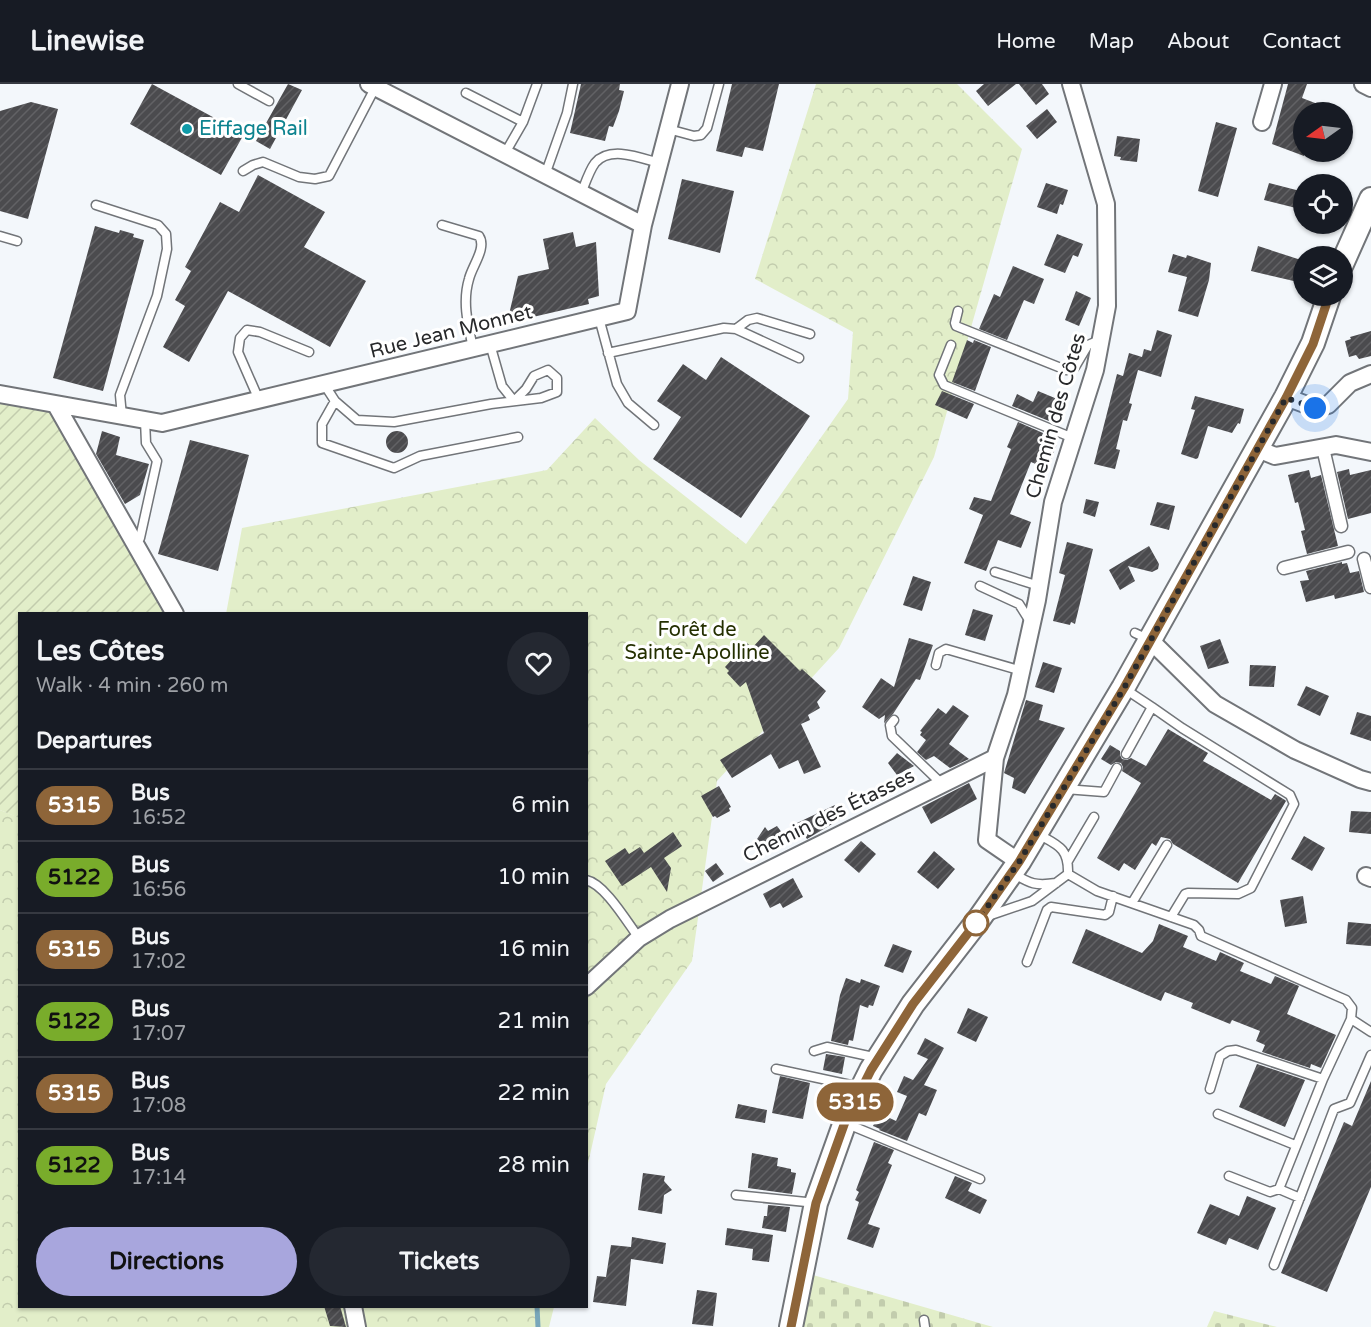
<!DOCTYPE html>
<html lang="en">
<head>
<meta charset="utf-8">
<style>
	body { margin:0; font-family:"Varela Round",sans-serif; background:#242831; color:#f1f3f6; height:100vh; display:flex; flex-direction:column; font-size:22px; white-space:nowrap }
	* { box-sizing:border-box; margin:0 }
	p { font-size:20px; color:#9ea1a6 }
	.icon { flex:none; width:33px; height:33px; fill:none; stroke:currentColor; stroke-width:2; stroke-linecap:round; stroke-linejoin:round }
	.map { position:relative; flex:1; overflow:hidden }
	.sheet { position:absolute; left:18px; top:528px; width:570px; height:696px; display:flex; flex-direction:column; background:#171b24; border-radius:0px; box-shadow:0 2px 4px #0004 }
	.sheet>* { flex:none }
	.badge { padding:0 12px; border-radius:20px; font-size:21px; line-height:39px }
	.needle { width:39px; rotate:256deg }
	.tools { position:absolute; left:1293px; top:18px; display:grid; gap:12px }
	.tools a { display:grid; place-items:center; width:60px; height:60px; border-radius:50%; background:#171b24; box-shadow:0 2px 4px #0004; font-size:30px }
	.you { position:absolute; width:30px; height:30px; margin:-15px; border:4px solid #fff; border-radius:50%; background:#1a73e8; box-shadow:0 0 0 9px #1a73e833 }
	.map>.badge { position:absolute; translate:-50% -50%; box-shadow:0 0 0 3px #fff }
	h2 { padding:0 18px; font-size:22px; line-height:54px }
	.round { display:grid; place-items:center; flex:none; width:63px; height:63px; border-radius:32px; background:#242831 }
	.summary { display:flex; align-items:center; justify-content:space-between; height:102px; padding:0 18px }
	h1 { font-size:28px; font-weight:800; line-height:45px }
	.action { display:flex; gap:12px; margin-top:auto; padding:12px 18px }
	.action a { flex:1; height:69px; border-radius:36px; background:#a8a6dd; color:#111; font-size:24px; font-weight:800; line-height:69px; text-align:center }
	.action a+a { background:#242831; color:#f1f3f6 }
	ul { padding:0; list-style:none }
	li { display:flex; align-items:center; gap:18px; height:72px; padding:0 18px; border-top:2px solid #363941 }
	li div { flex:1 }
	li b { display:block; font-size:22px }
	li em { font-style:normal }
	li .badge { min-width:66px; font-weight:700; text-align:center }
	header { display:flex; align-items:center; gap:36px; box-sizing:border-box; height:84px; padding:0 30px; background:#171b24; border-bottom:2px solid #363941 }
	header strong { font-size:28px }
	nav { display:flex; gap:33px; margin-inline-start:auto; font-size:21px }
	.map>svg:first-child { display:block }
	.forest { fill:url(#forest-crowns) }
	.cemetery { fill:url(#cemetery-stones) }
	.garden { fill:url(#garden-furrows) }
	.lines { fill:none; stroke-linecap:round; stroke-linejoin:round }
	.stream { stroke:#79a7ba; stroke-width:5 }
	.building { fill:url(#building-hatch) }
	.service-casing { stroke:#727579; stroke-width:11 }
	.pedestrian-casing { stroke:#727579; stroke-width:15 }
	.minor-casing { stroke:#727579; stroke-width:20 }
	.secondary-casing { stroke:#727579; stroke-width:26 }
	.service { stroke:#fff; stroke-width:8 }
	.pedestrian { stroke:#fff; stroke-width:12 }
	.minor { stroke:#fff; stroke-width:16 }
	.secondary { stroke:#fff; stroke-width:22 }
	.line-casing { stroke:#fff; stroke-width:14 }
	.line { stroke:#8e6539; stroke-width:9 }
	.walk { stroke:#28292b; stroke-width:6; stroke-dasharray:0 10.8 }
	.culture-dot { fill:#0f9aa8; stroke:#fff; stroke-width:2 }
	.stop-dot { fill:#fff; stroke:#8e6539; stroke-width:3 }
	.labels { text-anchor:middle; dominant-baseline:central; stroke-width:6; stroke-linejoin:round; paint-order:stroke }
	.culture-label { font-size:20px; fill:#0d838f; stroke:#fff; text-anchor:start }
	.street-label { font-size:20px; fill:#28292b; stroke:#fff }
	.park-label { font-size:20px; fill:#242f00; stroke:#fff }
</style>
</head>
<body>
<header>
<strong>Linewise</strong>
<nav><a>Home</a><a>Map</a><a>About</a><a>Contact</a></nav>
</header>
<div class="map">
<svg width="1371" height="1243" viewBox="0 0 1371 1243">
	<defs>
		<pattern id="forest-crowns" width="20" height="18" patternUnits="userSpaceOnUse" patternTransform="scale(1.5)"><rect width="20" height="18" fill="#e2eec9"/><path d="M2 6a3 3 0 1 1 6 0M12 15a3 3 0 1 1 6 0" fill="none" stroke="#c2ccad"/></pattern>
		<pattern id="cemetery-stones" width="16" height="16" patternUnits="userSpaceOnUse" patternTransform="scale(1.5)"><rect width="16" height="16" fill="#e2eec9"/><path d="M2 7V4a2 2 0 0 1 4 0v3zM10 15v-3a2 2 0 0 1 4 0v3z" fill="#c2ccad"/></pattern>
		<pattern id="garden-furrows" width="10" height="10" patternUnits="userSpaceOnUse" patternTransform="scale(1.5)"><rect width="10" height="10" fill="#e2eec9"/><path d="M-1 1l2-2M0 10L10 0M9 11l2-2" fill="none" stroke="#c2ccad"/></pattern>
		<pattern id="building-hatch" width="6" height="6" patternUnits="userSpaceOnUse" patternTransform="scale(1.5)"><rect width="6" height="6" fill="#4b4b4e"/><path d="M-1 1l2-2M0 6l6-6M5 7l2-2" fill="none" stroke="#626265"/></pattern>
	</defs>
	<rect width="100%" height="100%" fill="#f3f7fb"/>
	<path class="forest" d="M816 0H957L1022 65 934 373 839 564 717 697 692 877 606 1000 587 1084 586 530H226L242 444 547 386 595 334 639 376 746 460 848 315 853 248 755 195Z
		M0 726 20 734V1222L554 1223 549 1243H0Z"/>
	<path class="cemetery" d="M813 1191 993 1243H800Z
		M1214 1227 1277 1243H1207Z"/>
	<path class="garden" d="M0 311 55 322 163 529 20 530 19 734 0 726Z"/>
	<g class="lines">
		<path class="stream" d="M537 1222 538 1243"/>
	</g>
	<path class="building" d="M152 0 244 50 221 91 130 40Z
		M288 0 302 6 270 65 256 57Z
		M581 0H620L619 6 624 7 619 27 613 43 609 42 605 57 570 49Z
		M732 0H779L763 67 745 63 742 73 716 67Z
		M984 0H1016L988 22 976 7Z
		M1019 0H1042L1049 10 1036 21Z
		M1288 0H1307L1302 14 1336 27 1304 28V72L1272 60Z
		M31 18 58 25 28 135 0 127V27Z
		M1047 25 1057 38 1037 55 1026 42Z
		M1216 38 1237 44 1218 113 1198 107Z
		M1117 52 1140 55 1137 78 1120 76 1121 73 1114 72Z
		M258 91 325 128 304 163 366 197 330 263 228 207 189 278 163 263 185 222 175 216 191 187 185 183 220 118 239 128Z
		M682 95 734 107 720 169 668 155Z
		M1046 99 1068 106 1063 121 1060 120 1057 130 1037 123Z
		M1269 99 1304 108V126L1264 116Z
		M95 142 119 149 120 146 134 150 133 153 144 156 103 307 53 294Z
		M573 148 576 163 596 158 599 212 588 215 589 220 507 239 518 192 549 185 543 155Z
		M1057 150 1083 160 1078 173 1073 171 1065 189 1044 181Z
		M1258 162 1304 177 1298 198 1251 187Z
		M1173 170 1186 174 1187 171 1211 179 1209 196 1198 233 1178 227 1187 193 1168 188Z
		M1013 182 1044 195 1034 220 1024 216 1007 256 979 245 994 210 1000 213Z
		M1076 207 1091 214 1079 242 1065 236Z
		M1157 246 1172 251 1161 293 1138 286 1129 319 1132 320 1127 337 1123 336 1116 365 1120 366 1115 385 1094 380 1117 290 1123 292 1129 269 1142 273 1144 265 1151 267Z
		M1371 247V272L1359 275 1356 271 1349 273 1345 257 1351 255 1350 253Z
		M967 256 973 259 974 256 991 263 975 307 952 298Z
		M721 273 810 332 741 434 653 375 681 333 657 317 683 280 706 296Z
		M942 307 974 320 967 335 935 321Z
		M1038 307 1062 317 1057 329 1053 327 1049 337 1012 322 1017 310 1033 318Z
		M1195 312 1244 325 1240 340 1238 339 1232 349 1208 342 1198 374 1196 375 1181 370 1195 326 1191 325Z
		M1018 338 1043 349 1041 354 1057 360 1047 385 1031 378 1010 430 1031 438 1021 464 998 456 986 487 964 479 983 431 969 425 974 413 991 417 1011 365 1007 363Z
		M102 347 120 353 116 371 149 380 140 411 125 420 96 370Z
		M386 358a11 11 0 1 1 22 0a11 11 0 1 1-22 0Z
		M190 356 249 371 218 487 158 470Z
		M1349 385 1350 391 1371 386V429L1348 435 1337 388Z
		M1309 386 1311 394 1321 391 1338 462 1307 470 1301 447 1305 446 1298 418 1295 419 1288 391Z
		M1086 415 1099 418 1095 433 1083 429Z
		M1157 418 1175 422 1169 446 1150 441Z
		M1067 458 1093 465 1075 540 1071 538 1070 541 1053 537 1065 491 1059 489Z
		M1149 462 1159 480 1158 485 1152 488 1128 482 1135 497 1120 506 1109 486Z
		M1342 478V480L1347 479 1350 489 1359 487 1364 508 1335 515 1334 511 1306 518 1300 497 1309 496 1306 487Z
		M913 492 931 498 922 527 903 521Z
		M973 525 993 531 985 557 965 551Z
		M764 551 800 587 802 585 826 607 817 618 820 624 808 631 810 636 801 640 821 683 804 690 798 676 779 685 771 670 732 694 720 676 764 649 746 598 740 603 727 589 729 587 725 583 747 559 752 564Z
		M909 554 933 561 920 596 916 595 893 630 884 639 885 631 879 635 862 623 881 594 894 603Z
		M1220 555 1229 579 1208 585 1200 562Z
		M1043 578 1062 584 1054 609 1035 603Z
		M1250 581 1276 582 1274 603 1249 602Z
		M1306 602 1329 612 1320 632 1297 621Z
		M1026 616 1043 621 1039 636 1065 644 1025 710 1012 704 1014 694 1004 689Z
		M953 621 969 632 949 660 969 675 950 684 934 672 926 676 917 668 926 656 920 651 922 648 920 647 938 624 946 630Z
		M1357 628 1371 632V657L1350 650Z
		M1168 645 1208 669 1203 677 1219 686 1271 716 1275 710 1285 716 1286 717 1238 799 1173 760 1170 755 1161 753 1156 762 1152 759 1135 786 1124 779 1119 787 1097 774 1141 699 1122 687 1123 683 1121 679 1116 678 1111 681 1101 675 1110 661 1120 667V671L1122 675 1127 676 1131 674 1146 682Z
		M897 669 914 682 897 691 888 679Z
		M969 699 977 715 931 740 922 723Z
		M719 702 731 723 729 724 730 727 717 734 715 732 713 733 701 712Z
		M835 721 842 734 807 755 797 739Z
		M1351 727 1371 728V750L1349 748Z
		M777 742 786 754 766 767 757 755 765 743 768 747Z
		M673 748 682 762 664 774 671 784 667 808 651 783 622 802 605 777 625 764 629 770 640 763 644 769Z
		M1304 752 1325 764 1312 787 1291 775Z
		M861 757 876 770 859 789 844 776Z
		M934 767 955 785 938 805 917 788Z
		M716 779 724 790 713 798 705 787Z
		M793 794 803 813 783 824 780 819 770 824 763 810Z
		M1303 812 1307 839 1285 843 1280 816Z
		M1348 838 1371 840V862L1346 860Z
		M1159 840 1188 852 1183 863 1216 877 1220 868 1244 879 1240 887 1271 900 1275 892 1299 902 1287 930 1336 951 1321 984 1311 980 1310 984 1262 968 1265 961 1256 957 1260 947 1232 936 1230 940 1191 924 1193 919 1165 908 1161 917 1072 879 1086 845 1142 869 1153 857Z
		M893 860 912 867 903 889 884 882Z
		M846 894 860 899 861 895 880 902 873 922 869 921 868 924 860 921 853 957 849 956 848 961 831 957 840 911Z
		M968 924 988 933 976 958 957 949Z
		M925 954 944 964 924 1001 937 1006 926 1032 919 1029 907 1057 879 1046 880 1045 873 1042 879 1029 896 1037 907 1012 897 1008 904 992 913 996 928 975 917 970Z
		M826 970 845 973 842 990 823 986Z
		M1257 980 1305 996 1285 1043 1239 1023Z
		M780 992 810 999 803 1035 772 1029Z
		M1371 997V1103L1327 1208 1281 1189 1344 1038 1352 1042Z
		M738 1020 767 1026 765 1039 735 1034Z
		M874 1058 894 1066 888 1079 892 1081 868 1140 880 1144 873 1164 847 1155 859 1118 855 1116 859 1108 856 1106Z
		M752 1069 778 1074 777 1082 791 1085V1088L796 1089 792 1110 748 1104Z
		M643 1089 665 1092 664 1097 672 1106 664 1111 662 1130 638 1126Z
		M955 1092 972 1099 968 1107 987 1116 980 1130 945 1114Z
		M1247 1112 1276 1124 1258 1166 1229 1154 1226 1161 1197 1149 1210 1120 1239 1132Z
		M768 1121 790 1123 786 1148 762 1144 764 1132H767Z
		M727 1144 773 1151 769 1178 752 1176 753 1165 725 1161Z
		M632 1153 666 1159 663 1180 631 1175 626 1222 593 1218 597 1192 606 1193 611 1161 631 1163Z
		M697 1206 717 1209 713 1242 692 1240Z
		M324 1222H340L346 1243 330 1242Z"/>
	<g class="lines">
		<g class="service-casing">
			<path id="service" d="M238 0 269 17
				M466 9 523 38
				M668 45 694 52 701 51 707 44 719 0
				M504 71 523 38 537 0
				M243 87 253 81 263 78 299 93 315 95 329 92 375 4
				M545 91 567 29 573 0
				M581 110C585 100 589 87 595 79 610 61 641 74 659 79
				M96 121 158 141 166 150 167 165 157 212 120 311 122 332
				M442 141 479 152C487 164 472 182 469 195 462 218 468 241 473 264
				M0 152 17 157
				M958 227 955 239 956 242 1066 286 1075 283 1088 261 1100 256
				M599 234 617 300 628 319 654 341
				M736 245 748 236 757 234 810 250
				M951 261 939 291 944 301 1073 354
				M608 269 724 244 736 245 799 274
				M324 300 335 317 357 336 394 338 491 320 541 314 557 308V294L548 286 534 292 526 305 514 317 502 302 490 260
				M259 316 238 268 240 254 247 246 260 248 309 268
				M335 317 322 340V359L394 384 420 372 518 353
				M140 454 157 377 146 359 145 336
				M995 488 1039 502
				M980 502 1019 520 1031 539
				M1135 549 1150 556
				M936 581 939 569 946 565 1022 587
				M1125 605 1152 623 1126 670
				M1152 623 1182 644 1290 711 1294 720 1251 804 1238 810 1188 809 1185 810 1171 833
				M894 636 890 641 892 652 942 700
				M1065 705 1104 708 1117 684
				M1068 777 1094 733
				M1013 789C1030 800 1036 802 1056 799
				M1068 790 1097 807 1194 841 1199 846 1201 852 1346 916 1352 924 1351 935 1323 995 1279 1105 1270 1108 1229 1092
				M586 796C605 800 627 838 639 854
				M1132 819 1167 761
				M988 832 1032 817 1068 790C1069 763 1057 761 1036 749
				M1027 878 1047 826 1051 823 1105 831 1109 828 1113 812
				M1351 935 1371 948
				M814 967 827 963 878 974
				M776 985 860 1003
				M1210 1005 1220 972 1228 967 1236 966 1323 995
				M1218 1030 1295 1061
				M845 1039 980 1095
				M1279 1105 1300 1114
				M736 1111 816 1119
				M1274 1181 1334 1025 1350 1019 1371 971
				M924 1236 925 1243"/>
		</g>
		<g class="pedestrian-casing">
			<path id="pedestrian" d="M1323 364 1341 442
				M1364 475 1371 503
				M1284 484 1348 468"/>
		</g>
		<g class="minor-casing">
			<path id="minor" d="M369 0 643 141
				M1363 0 1371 4
				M1262 38 1273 0
				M0 310 162 339 627 227 643 141 680 0
				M1286 313 1315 324 1328 321 1350 299 1371 290
				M56 321 175 530
				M1258 365 1275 372 1336 361 1371 368
				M1150 556 1215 620 1295 666 1360 695 1371 698
				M995 674 1016 611 1037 516 1053 418 1095 286 1107 222 1106 120 1071 0
				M1366 792 1371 794
				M586 903 639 854 670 835 995 674 987 756 1019 778
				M353 1222 357 1243"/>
		</g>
		<g class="secondary-casing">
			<path id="secondary" d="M1342 180 1371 115
				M791 1243 816 1119 845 1038 871 986 913 920 979 835 1019 778 1123 604 1286 313 1313 259 1329 212"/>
		</g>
		<use href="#service" class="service"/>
		<use href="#pedestrian" class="pedestrian"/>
		<use href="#minor" class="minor"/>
		<use href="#secondary" class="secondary"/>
	</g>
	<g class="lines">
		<g class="line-casing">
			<path id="line" d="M791 1243 816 1119 845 1038 871 986 913 920 979 835 1019 778 1124 604 1286 314 1313 260 1329 212"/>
		</g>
		<use href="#line" class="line"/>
		<path class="walk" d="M976 839 1019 778 1124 604 1286 314 1315 324"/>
	</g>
	<circle class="culture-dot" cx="187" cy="45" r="6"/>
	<circle class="stop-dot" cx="976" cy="839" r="12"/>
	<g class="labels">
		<g class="culture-label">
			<text x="199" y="45">Eiffage Rail</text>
		</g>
		<g class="street-label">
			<text transform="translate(451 248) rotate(-14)">Rue Jean Monnet</text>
			<text transform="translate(1056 332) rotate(-74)">Chemin des Côtes</text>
			<text transform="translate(829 732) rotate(-26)">Chemin des Étasses</text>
		</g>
		<g class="park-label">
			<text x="697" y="546">Forêt de<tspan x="697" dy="23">Sainte-Apolline</tspan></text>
		</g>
	</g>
</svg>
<div class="tools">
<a><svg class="needle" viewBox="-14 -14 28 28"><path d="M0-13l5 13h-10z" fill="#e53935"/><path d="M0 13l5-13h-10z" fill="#9ea1a6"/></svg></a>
<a><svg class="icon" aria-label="locate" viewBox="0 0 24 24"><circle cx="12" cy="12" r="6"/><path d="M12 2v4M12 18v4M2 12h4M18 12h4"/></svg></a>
<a><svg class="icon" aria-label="layers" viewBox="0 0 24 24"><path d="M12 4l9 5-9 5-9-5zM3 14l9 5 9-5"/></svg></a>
</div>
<div class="you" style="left:1315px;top:324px"></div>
<b class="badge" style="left:855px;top:1018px;background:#8e6539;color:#fff">5315</b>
<section class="sheet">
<div class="summary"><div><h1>Les Côtes</h1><p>Walk · 4 min · 260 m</p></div><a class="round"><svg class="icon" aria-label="heart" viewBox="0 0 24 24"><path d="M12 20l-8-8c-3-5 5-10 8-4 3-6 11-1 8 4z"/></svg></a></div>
<h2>Departures</h2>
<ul>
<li><span class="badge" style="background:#8e6539;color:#fff">5315</span><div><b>Bus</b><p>16:52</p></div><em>6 min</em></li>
<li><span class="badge" style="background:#79ac2b;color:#111">5122</span><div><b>Bus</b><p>16:56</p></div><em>10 min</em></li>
<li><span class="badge" style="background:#8e6539;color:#fff">5315</span><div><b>Bus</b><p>17:02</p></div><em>16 min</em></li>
<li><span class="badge" style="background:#79ac2b;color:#111">5122</span><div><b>Bus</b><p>17:07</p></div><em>21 min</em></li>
<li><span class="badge" style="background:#8e6539;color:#fff">5315</span><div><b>Bus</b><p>17:08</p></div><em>22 min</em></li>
<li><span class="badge" style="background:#79ac2b;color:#111">5122</span><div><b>Bus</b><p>17:14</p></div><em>28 min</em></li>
</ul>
<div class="action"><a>Directions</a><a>Tickets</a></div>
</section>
</div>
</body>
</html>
